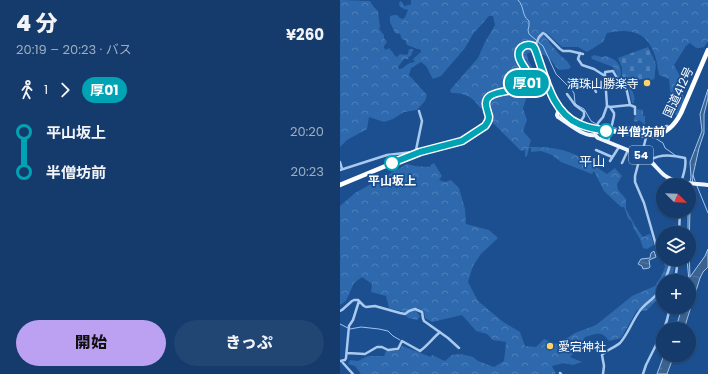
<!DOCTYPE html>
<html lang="ja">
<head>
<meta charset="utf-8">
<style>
	body { margin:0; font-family:Poppins,"Noto Sans JP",sans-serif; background:#214673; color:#f1f3f6; height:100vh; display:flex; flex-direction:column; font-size:15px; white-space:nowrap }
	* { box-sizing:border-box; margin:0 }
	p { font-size:13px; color:#9dadc1 }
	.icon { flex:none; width:22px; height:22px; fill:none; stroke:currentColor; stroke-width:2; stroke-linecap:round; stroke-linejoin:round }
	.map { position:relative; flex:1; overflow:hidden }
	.side { display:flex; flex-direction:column; background:#143b6b; width:340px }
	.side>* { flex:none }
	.badge { padding:0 8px; border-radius:13px; font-size:14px; line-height:26px }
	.needle { width:26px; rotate:113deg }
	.fabs { position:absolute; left:316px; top:178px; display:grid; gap:8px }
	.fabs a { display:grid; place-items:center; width:40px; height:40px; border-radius:50%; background:#143b6b; box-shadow:0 1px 3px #0004,0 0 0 1px #33557e; font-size:20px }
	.map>.badge { position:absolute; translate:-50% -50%; box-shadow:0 0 0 2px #fff }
	.legs { display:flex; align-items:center; gap:6px; height:44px; padding:0 16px; font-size:13px }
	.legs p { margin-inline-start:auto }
	.overview { display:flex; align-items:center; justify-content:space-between; height:68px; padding:0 16px }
	h1 { font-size:22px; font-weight:800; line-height:30px }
	.primary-button { display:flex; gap:8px; margin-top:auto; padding:8px 16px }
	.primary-button a { flex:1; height:46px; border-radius:24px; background:#bca0f2; color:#111; font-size:16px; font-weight:800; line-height:46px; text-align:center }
	.primary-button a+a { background:#214673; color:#f1f3f6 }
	ul { padding:0 16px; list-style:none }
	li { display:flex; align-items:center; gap:14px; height:40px; font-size:15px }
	li i { display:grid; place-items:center; width:6px; height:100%; margin:0 5px; background:currentColor }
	li i::after { content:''; width:10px; height:10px; margin:-5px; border:3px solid; border-radius:50%; background:#143b6b }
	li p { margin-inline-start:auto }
	li:first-child i { background:linear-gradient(#0000 50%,currentColor 0) }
	li:last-child i { background:linear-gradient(currentColor 50%,#0000 0) }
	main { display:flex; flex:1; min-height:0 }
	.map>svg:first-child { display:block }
	.forest { fill:url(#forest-crowns) }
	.cemetery { fill:url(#cemetery-stones) }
	.water { fill:url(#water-ripples); stroke:#9cc4f0 }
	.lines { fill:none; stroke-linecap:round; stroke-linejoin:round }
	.stream { stroke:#9cc4f0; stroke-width:1 }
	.street { stroke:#a9c9ee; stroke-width:2.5 }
	.primary { stroke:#f0f6ff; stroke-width:4 }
	.highway { stroke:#fff; stroke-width:4.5 }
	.highway-bridge { stroke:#fff; stroke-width:4.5 }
	.line-1-casing { stroke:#fff; stroke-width:9 }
	.line-1 { stroke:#00a3b4; stroke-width:6 }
	.poi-dot { fill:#ffd166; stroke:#1b4f8f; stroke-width:1.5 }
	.stop-1-dot { fill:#fff; stroke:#00a3b4; stroke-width:2 }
	.labels { text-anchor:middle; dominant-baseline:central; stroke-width:3.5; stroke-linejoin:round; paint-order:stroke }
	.shield { fill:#1b4f8f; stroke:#bbcadd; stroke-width:1 }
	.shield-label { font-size:11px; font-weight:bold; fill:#fff }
	.poi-label { font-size:12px; fill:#fff; stroke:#1b4f8f; text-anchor:end }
	.street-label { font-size:12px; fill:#fff; stroke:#1b4f8f }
	.stop-label { font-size:12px; font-weight:bold; fill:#fff; stroke:#1b4f8f; text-anchor:start }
	.neighbourhood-label { font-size:13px; fill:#fff; stroke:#1b4f8f }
</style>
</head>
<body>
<main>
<section class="side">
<div class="overview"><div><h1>4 分</h1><p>20:19 – 20:23 · バス</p></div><b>¥260</b></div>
<div class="legs"><svg class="icon" aria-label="walk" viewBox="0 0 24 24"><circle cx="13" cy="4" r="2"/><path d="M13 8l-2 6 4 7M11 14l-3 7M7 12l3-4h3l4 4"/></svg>1<svg class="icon" aria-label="forward" viewBox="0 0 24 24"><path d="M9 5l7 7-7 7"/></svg><b class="badge" style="background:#00a3b4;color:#fff">厚01</b></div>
<ul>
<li><i style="color:#00a3b4"></i><b>平山坂上</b><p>20:20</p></li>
<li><i style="color:#00a3b4"></i><b>半僧坊前</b><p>20:23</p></li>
</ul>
<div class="primary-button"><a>開始</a><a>きっぷ</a></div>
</section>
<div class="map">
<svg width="368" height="374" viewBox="0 0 368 374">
	<defs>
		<pattern id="forest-crowns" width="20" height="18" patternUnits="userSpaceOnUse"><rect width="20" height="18" fill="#2e69ad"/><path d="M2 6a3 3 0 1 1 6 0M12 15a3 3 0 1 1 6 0" fill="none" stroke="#4d80b9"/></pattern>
		<pattern id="cemetery-stones" width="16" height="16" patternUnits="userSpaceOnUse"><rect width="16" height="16" fill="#2e69ad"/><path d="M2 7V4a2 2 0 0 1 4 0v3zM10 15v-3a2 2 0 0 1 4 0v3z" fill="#4d80b9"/></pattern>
		<pattern id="water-ripples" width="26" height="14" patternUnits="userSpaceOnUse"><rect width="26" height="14" fill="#3c6290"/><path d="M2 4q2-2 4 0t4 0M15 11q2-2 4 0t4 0" fill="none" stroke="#597aa1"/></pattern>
	</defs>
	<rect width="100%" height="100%" fill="#1b4f8f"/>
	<path class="forest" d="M0 0 30 1 33 6 38 11 40 27 39 29 44 35V38L47 42 44 46V48L46 50 49 48 50 49 51 51H52L55 56 57 57 60 54 66 55 68 54 69 49H72L73 50 71 56 68 57 69 59H64L58 67 59 69C64 69 64 66 68 64 70 63 72 62 75 62L73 59 74 58 81 52V50L67 45 65 40 62 39 60 34 55 33 50 22V16L54 15H57L60 18 63 19 65 17 68 10C64 9 60 8 59 4L60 1 62 2 63 5 65 6 70 5 71 4V0H368V41L364 47C356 49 356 48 350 43L346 46 334 65 341 78V91L345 100 338 117 331 111 330 90 329 79 319 75C315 41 302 25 267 33L263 42 247 52 238 47H222L206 32 203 35 220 55 227 61 231 67 229 69 219 70C215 67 214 63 210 59 205 54 198 54 191 52L187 54 188 60 194 70 197 78 193 90 187 96 183 108 187 120 183 131 191 140 189 147C199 147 208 147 217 149 236 152 252 164 267 174L275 168 282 176 277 184 278 190 286 199V209L297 229 303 237 309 234 311 235 314 245 307 249 303 248 300 239 293 227 292 222 288 218 284 207H281L264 191 254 171 252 174 221 162 212 155 201 151 191 152V148H189L187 156 185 157V150L181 151 152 122 153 112 150 103 144 101 142 108H140C134 97 123 92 111 93L110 90 138 58 145 42 155 25 153 16H149L133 34 125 48 101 76 93 79 86 66 81 62 71 68 69 75 87 95 85 101 77 110 64 112 53 119 44 122 29 117 27 129 7 140 0 147Z
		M254 55 262 57 266 56C278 60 283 66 280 80H278L277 77V74L273 67 252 59 251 57Z
		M295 83 296 85H293L292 88C292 94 297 98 293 103H292L288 84Z
		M297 109 303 110V116H305V126H304L303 123 299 120 296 122 294 121C294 116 297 114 297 109Z
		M94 163 102 176 99 180 105 182 111 180 119 188 125 209 126 224 149 230 158 238 141 254 133 266 128 282 138 301 162 321 180 332 185 346 196 347 204 339 216 344 221 342 235 333 256 325 292 296 315 286 322 275 325 267 323 259H335L334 268 331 280V281H323V294L306 311 297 310 281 338 269 341C261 330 257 334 245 337L240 347 235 351 230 357 242 362 233 365 224 363 212 366 216 374H21L15 366 8 364 10 360 18 361 28 356H44L46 351H59L62 346 91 357 92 355 105 361 112 355 121 354 133 357 138 361 154 367 164 361 166 342 153 340 147 334 136 331 122 315 92 322 85 318 84 311 78 308 76 311 80 316 77 320 68 318 64 312 49 308 46 296 31 292 32 284 22 277 14 283 6 301 0 305V206L15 193 67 164 75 166 89 167 92 164Z"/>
	<path class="cemetery" d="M308 47 313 57 316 65 314 79 311 80 309 78 298 80 297 83 288 84 286 80 282 77V68L278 58Z"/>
	<path class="water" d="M368 89V98L364 114V133L359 148 353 175 350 209 349 252 350 277 365 256 368 249V267L363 272 360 278 344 329H335L338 321 342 307H349V281L347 259H349V233H348V211H349V187L351 177 350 162 362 131 360 114Z
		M314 251 316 257 309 260 310 267 309 268 303 269 302 266 298 264 301 259 310 258 311 253Z
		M324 355H334L327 374H317Z"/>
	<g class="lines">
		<path class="stream" d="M178 0C185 7 181 15 189 21V26L188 30 189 34 203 46 216 74 231 89 234 93 235 103 237 105 244 109 251 121 256 124 259 126 274 128 306 132
			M315 138 323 143 325 148 335 155
			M353 175 355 181
			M357 186 368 213
			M0 324 10 329 21 327 39 329 48 331 53 336 60 340"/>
		<path class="street" d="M199 52 196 44 199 37 203 33 205 34 220 49 223 51H230L243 54
			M240 53 238 59 242 65 254 69 265 76 267 106
			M265 76V72L273 71 278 80 286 87 290 105
			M255 90 256 92
			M227 94 235 105 243 111 244 112V116L239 124
			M286 126V127L308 130
			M256 129 258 123 263 117 267 106 270 107 290 105 295 107V114
			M268 142 274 116V113L270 107
			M256 150 272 157
			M310 160C321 153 334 155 345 158 347 166 343 177 340 185
			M270 161 279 147
			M0 162 2 169
			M282 163 288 150
			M0 170 47 155 73 152 77 153 76 150 82 121 79 111
			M339 233 340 211
			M323 257 318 252 304 203 295 182V176L300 157 302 153 308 130H316L327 126 329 128
			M325 281 331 262 330 260 329 259
			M335 281 338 259
			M0 311 2 310 12 301 14 300H18L24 306 26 307 35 306 60 313 65 314 69 311 75 309 82 312C83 315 82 318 84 321L108 338 119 348
			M324 329 327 320 330 307
			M7 353 25 354 37 347H42L48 350 56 349H58L62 341 80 351C88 345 93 338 100 332
			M0 361 5 360 6 358 9 326 13 320 19 301
			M2 361 3 363 13 374
			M220 373 221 374
			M263 374 264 366 262 355C266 350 274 348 280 343 289 333 293 318 302 308 310 299 318 297 323 285
			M303 374 306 365 323 331"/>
		<path class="primary" d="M219 109 217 115 218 117C228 123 243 137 255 135L258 138 305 157C313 162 317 169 324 175 336 184 354 183 368 185"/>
		<path class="highway" d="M272 131 301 135
			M314 136C327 133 335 125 341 113L368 50
			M0 185 77 153 122 141 145 126C154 114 139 103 153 95 161 93 180 91 185 84 195 72 180 66 178 56 177 47 186 43 193 46L195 49C199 60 203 71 207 82 213 100 220 117 239 125 249 129 259 130 270 131"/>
		<path class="highway-bridge" d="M270 131H272
			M301 135 314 136"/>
	</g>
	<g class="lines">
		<g class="line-1-casing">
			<path id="line-1" d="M52 163 80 152 122 141 145 126C147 123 149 121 149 117 148 110 142 102 150 96 157 91 173 91 182 88 198 76 181 68 179 57 177 48 185 43 193 46L195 49C205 75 211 112 239 124 247 128 257 129 266 131"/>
		</g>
		<use href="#line-1" class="line-1"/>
	</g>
	<g class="poi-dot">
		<circle cx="307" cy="83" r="4"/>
		<circle cx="210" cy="346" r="4"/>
	</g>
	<g class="stop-1-dot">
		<circle cx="266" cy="131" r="7"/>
		<circle cx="52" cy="163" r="7"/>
	</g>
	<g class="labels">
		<rect class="shield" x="289" y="146" width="24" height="18" rx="3"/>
		<g class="shield-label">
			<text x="301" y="155">54</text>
		</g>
		<g class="poi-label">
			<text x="299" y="83">満珠山勝楽寺</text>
			<text x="218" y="346" text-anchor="start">愛宕神社</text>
		</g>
		<g class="street-label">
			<text transform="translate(338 92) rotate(-65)">国道412号</text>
		</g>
		<g class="stop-label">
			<text x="277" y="131">半僧坊前</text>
			<text x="52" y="180" text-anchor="middle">平山坂上</text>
		</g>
		<g class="neighbourhood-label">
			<text x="252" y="161">平山</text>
		</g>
	</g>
</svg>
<div class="fabs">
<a><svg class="needle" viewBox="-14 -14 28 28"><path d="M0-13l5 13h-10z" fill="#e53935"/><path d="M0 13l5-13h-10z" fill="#9dadc1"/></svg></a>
<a><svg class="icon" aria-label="layers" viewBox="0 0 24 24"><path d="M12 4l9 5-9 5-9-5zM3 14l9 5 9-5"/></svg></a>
<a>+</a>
<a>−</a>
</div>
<b class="badge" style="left:187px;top:83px;background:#00a3b4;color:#fff">厚01</b>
</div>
</main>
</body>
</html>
